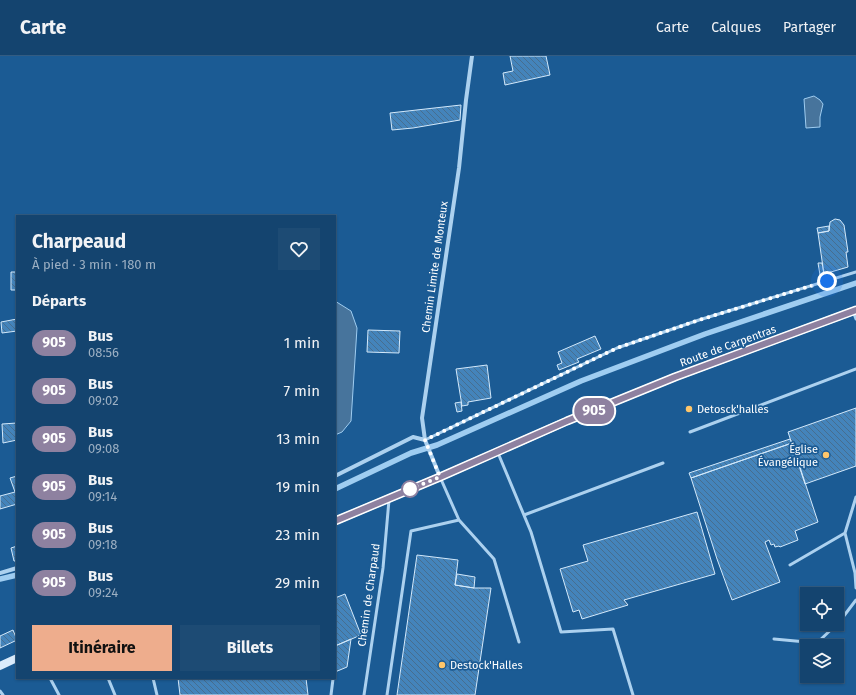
<!DOCTYPE html>
<html lang="fr">
<head>
<meta charset="utf-8">
<style>
	body { margin:0; font-family:"Fira Sans",sans-serif; background:#1d4b74; color:#f1f3f6; height:100vh; display:flex; flex-direction:column; font-size:15px; white-space:nowrap }
	* { box-sizing:border-box; margin:0 }
	p { font-size:13px; color:#9db0c3 }
	.icon { flex:none; width:22px; height:22px; fill:none; stroke:currentColor; stroke-width:2; stroke-linecap:round; stroke-linejoin:round }
	.map { position:relative; flex:1; overflow:hidden }
	.side { position:absolute; left:16px; top:159px; width:320px; height:464px; display:flex; flex-direction:column; background:#14446f; border-radius:0px; box-shadow:0 1px 3px #0004,0 0 0 1px #335c82 }
	.side>* { flex:none }
	.badge { padding:0 8px; border-radius:13px; font-size:14px; line-height:26px }
	.fabs { position:absolute; left:800px; top:531px; display:grid; gap:8px }
	.fabs a { display:grid; place-items:center; width:44px; height:44px; border-radius:0px; background:#14446f; box-shadow:0 1px 3px #0004,0 0 0 1px #335c82; font-size:20px }
	.you { position:absolute; width:20px; height:20px; margin:-10px; border:3px solid #fff; border-radius:50%; background:#1a73e8; box-shadow:0 0 0 6px #1a73e833 }
	.map>.badge { position:absolute; translate:-50% -50%; box-shadow:0 0 0 2px #fff }
	h2 { padding:0 16px; font-size:15px; line-height:36px }
	.round { display:grid; place-items:center; flex:none; width:42px; height:42px; border-radius:0px; background:#1d4b74 }
	.overview { display:flex; align-items:center; justify-content:space-between; height:68px; padding:0 16px }
	h1 { font-size:19px; font-weight:700; line-height:30px }
	.primary-button { display:flex; gap:8px; margin-top:auto; padding:8px 16px }
	.primary-button a { flex:1; height:46px; border-radius:0px; background:#eead8d; color:#111; font-size:16px; font-weight:700; line-height:46px; text-align:center }
	.primary-button a+a { background:#1d4b74; color:#f1f3f6 }
	ul { padding:0; list-style:none }
	li { display:flex; align-items:center; gap:12px; height:48px; padding:0 16px }
	li div { flex:1 }
	li b { display:block; font-size:15px }
	li em { font-style:normal }
	li .badge { min-width:44px; font-weight:700; text-align:center }
	header { display:flex; align-items:center; gap:24px; box-sizing:border-box; height:56px; padding:0 20px; background:#14446f; border-bottom:1px solid #335c82 }
	header strong { font-size:19px }
	nav { display:flex; gap:22px; margin-inline-start:auto; font-size:14px }
	.map>svg:first-child { display:block }
	.water { fill:#47749c; stroke:#9fcdf1 }
	.lines { fill:none; stroke-linecap:round; stroke-linejoin:round }
	.stream { stroke:#9fcdf1; stroke-width:5.5 }
	.building { fill:url(#building-back-hatch); stroke:#d3e9fb }
	.service { stroke:#acd1ef; stroke-width:3 }
	.minor { stroke:#acd1ef; stroke-width:4 }
	.secondary { stroke:#daebfb; stroke-width:8 }
	.line-casing { stroke:#fff; stroke-width:9 }
	.line { stroke:#8e81a0; stroke-width:6 }
	.walk { stroke:#fff; stroke-width:4; stroke-dasharray:0 7.2 }
	.poi-dot { fill:#ffc66a; stroke:#1b5b94; stroke-width:1.5 }
	.stop-dot { fill:#fff; stroke:#8e81a0; stroke-width:2 }
	.labels { text-anchor:middle; dominant-baseline:central; stroke-width:3.5; stroke-linejoin:round; paint-order:stroke }
	.street-label { font-size:11px; fill:#fff; stroke:#1b5b94 }
	.poi-label { font-size:11px; fill:#fff; stroke:#1b5b94; text-anchor:start }
</style>
</head>
<body>
<header>
<strong>Carte</strong>
<nav><a>Carte</a><a>Calques</a><a>Partager</a></nav>
</header>
<div class="map">
<svg width="856" height="639" viewBox="0 0 856 639">
	<defs>
		<pattern id="building-back-hatch" width="6" height="6" patternUnits="userSpaceOnUse"><rect width="6" height="6" fill="#4484bb"/><path d="M-1 5l2 2M0 0l6 6M5-1l2 2" fill="none" stroke="#476e8f"/></pattern>
	</defs>
	<rect width="100%" height="100%" fill="#1b5b94"/>
	<path class="water" d="M814 40 820 44 823 48 820 61V71L806 72 804 43Z
		M335 245 351 255 357 272 351 365 342 376 335 379Z"/>
	<g class="lines">
		<path class="stream" d="M335 433 411 397 437 389 581 325 705 278 856 227
			M0 523 17 519"/>
	</g>
	<path class="building" d="M510 0H546L550 19 505 29 503 17 513 15Z
		M461 49 460 64 413 72 392 74 390 57Z
		M835 163 840 164 844 169 848 196H846L848 211 824 218 818 177 829 175 830 166Z
		M829 170V175L818 177 817 172Z
		M818 207H822L824 218 820 219Z
		M11 216H17V234H11Z
		M17 263V275L2 277 1 266Z
		M368 274 400 275 399 297 367 296Z
		M595 280 601 293 577 303 579 306 559 314 557 309 562 307 558 296Z
		M487 309 491 342 468 346V349L462 350 456 313Z
		M461 346 462 355 457 356 455 347Z
		M856 352V410L805 428 788 376Z
		M17 367V384L3 387 2 368Z
		M790 383 792 387 691 422 689 417Z
		M792 387 818 466 795 475 798 484 780 491 779 490 775 491 774 488 771 489 769 484 765 486 780 526 732 544 717 503 691 422Z
		M17 420V448L0 453V440L15 436 10 422Z
		M697 456 715 518 624 544 628 549 582 563 579 554 573 556 560 513 588 505 583 489Z
		M17 490V505H14L11 492Z
		M417 499 458 504 455 529 474 532H491L475 639H397Z
		M457 518 475 521 474 532 455 529Z
		M345 538 361 579 335 590V542Z
		M13 574 17 584 0 592V580Z
		M351 583 347 611 335 616V590Z
		M178 622H306L308 639H180Z"/>
	<g class="lines">
		<path class="service" d="M853 255 856 263
			M690 376 856 313
			M425 384 617 292 699 264 856 216
			M498 397 531 476 561 576 613 573 633 639
			M440 421 459 464 494 503 519 586
			M524 459 663 407
			M845 477 855 517 856 532
			M335 492V504
			M790 509 845 477 856 441
			M774 583 817 587 840 565 856 544
			M50 622 59 639
			M108 622 115 639
			M153 622 157 639
			M0 635 3 639
			M331 639 333 623
			M364 639 383 512 389 444
			M387 639 411 475 459 464"/>
		<path class="minor" d="M335 420 413 381 425 384
			M440 421 425 384 422 362 459 112 466 44 472 0
			M0 517 17 512"/>
		<path class="secondary" d="M335 465 440 421 567 365 675 321 856 254
			M0 610 17 602"/>
	</g>
	<g class="lines">
		<g class="line-casing">
			<path id="line" d="M335 465 440 421 567 365 675 321 856 254"/>
		</g>
		<use href="#line" class="line"/>
		<path class="walk" d="M410 433 440 421 425 384 617 292 699 264 827 225"/>
	</g>
	<g class="poi-dot">
		<circle cx="689" cy="353" r="4"/>
		<circle cx="826" cy="399" r="4"/>
		<circle cx="442" cy="609" r="4"/>
	</g>
	<circle class="stop-dot" cx="410" cy="433" r="8"/>
	<g class="labels">
		<g class="street-label">
			<text transform="translate(435 211) rotate(-82)">Chemin Limite de Monteux</text>
			<text transform="translate(728 290) rotate(-20)">Route de Carpentras</text>
			<text transform="translate(369 539) rotate(-82)">Chemin de Charpaud</text>
		</g>
		<g class="poi-label">
			<text x="697" y="353">Detosck'halles</text>
			<text x="818" y="393" text-anchor="end">Église<tspan x="818" dy="13">Évangélique</tspan></text>
			<text x="450" y="609">Destock'Halles</text>
		</g>
	</g>
</svg>
<div class="fabs">
<a><svg class="icon" aria-label="locate" viewBox="0 0 24 24"><circle cx="12" cy="12" r="6"/><path d="M12 2v4M12 18v4M2 12h4M18 12h4"/></svg></a>
<a><svg class="icon" aria-label="layers" viewBox="0 0 24 24"><path d="M12 4l9 5-9 5-9-5zM3 14l9 5 9-5"/></svg></a>
</div>
<div class="you" style="left:827px;top:225px"></div>
<b class="badge" style="left:594px;top:355px;background:#8e81a0;color:#fff">905</b>
<section class="side">
<div class="overview"><div><h1>Charpeaud</h1><p>À pied · 3 min · 180 m</p></div><a class="round"><svg class="icon" aria-label="heart" viewBox="0 0 24 24"><path d="M12 20l-8-8c-3-5 5-10 8-4 3-6 11-1 8 4z"/></svg></a></div>
<h2>Départs</h2>
<ul>
<li><span class="badge" style="background:#8e81a0;color:#fff">905</span><div><b>Bus</b><p>08:56</p></div><em>1 min</em></li>
<li><span class="badge" style="background:#8e81a0;color:#fff">905</span><div><b>Bus</b><p>09:02</p></div><em>7 min</em></li>
<li><span class="badge" style="background:#8e81a0;color:#fff">905</span><div><b>Bus</b><p>09:08</p></div><em>13 min</em></li>
<li><span class="badge" style="background:#8e81a0;color:#fff">905</span><div><b>Bus</b><p>09:14</p></div><em>19 min</em></li>
<li><span class="badge" style="background:#8e81a0;color:#fff">905</span><div><b>Bus</b><p>09:18</p></div><em>23 min</em></li>
<li><span class="badge" style="background:#8e81a0;color:#fff">905</span><div><b>Bus</b><p>09:24</p></div><em>29 min</em></li>
</ul>
<div class="primary-button"><a>Itinéraire</a><a>Billets</a></div>
</section>
</div>
</body>
</html>
